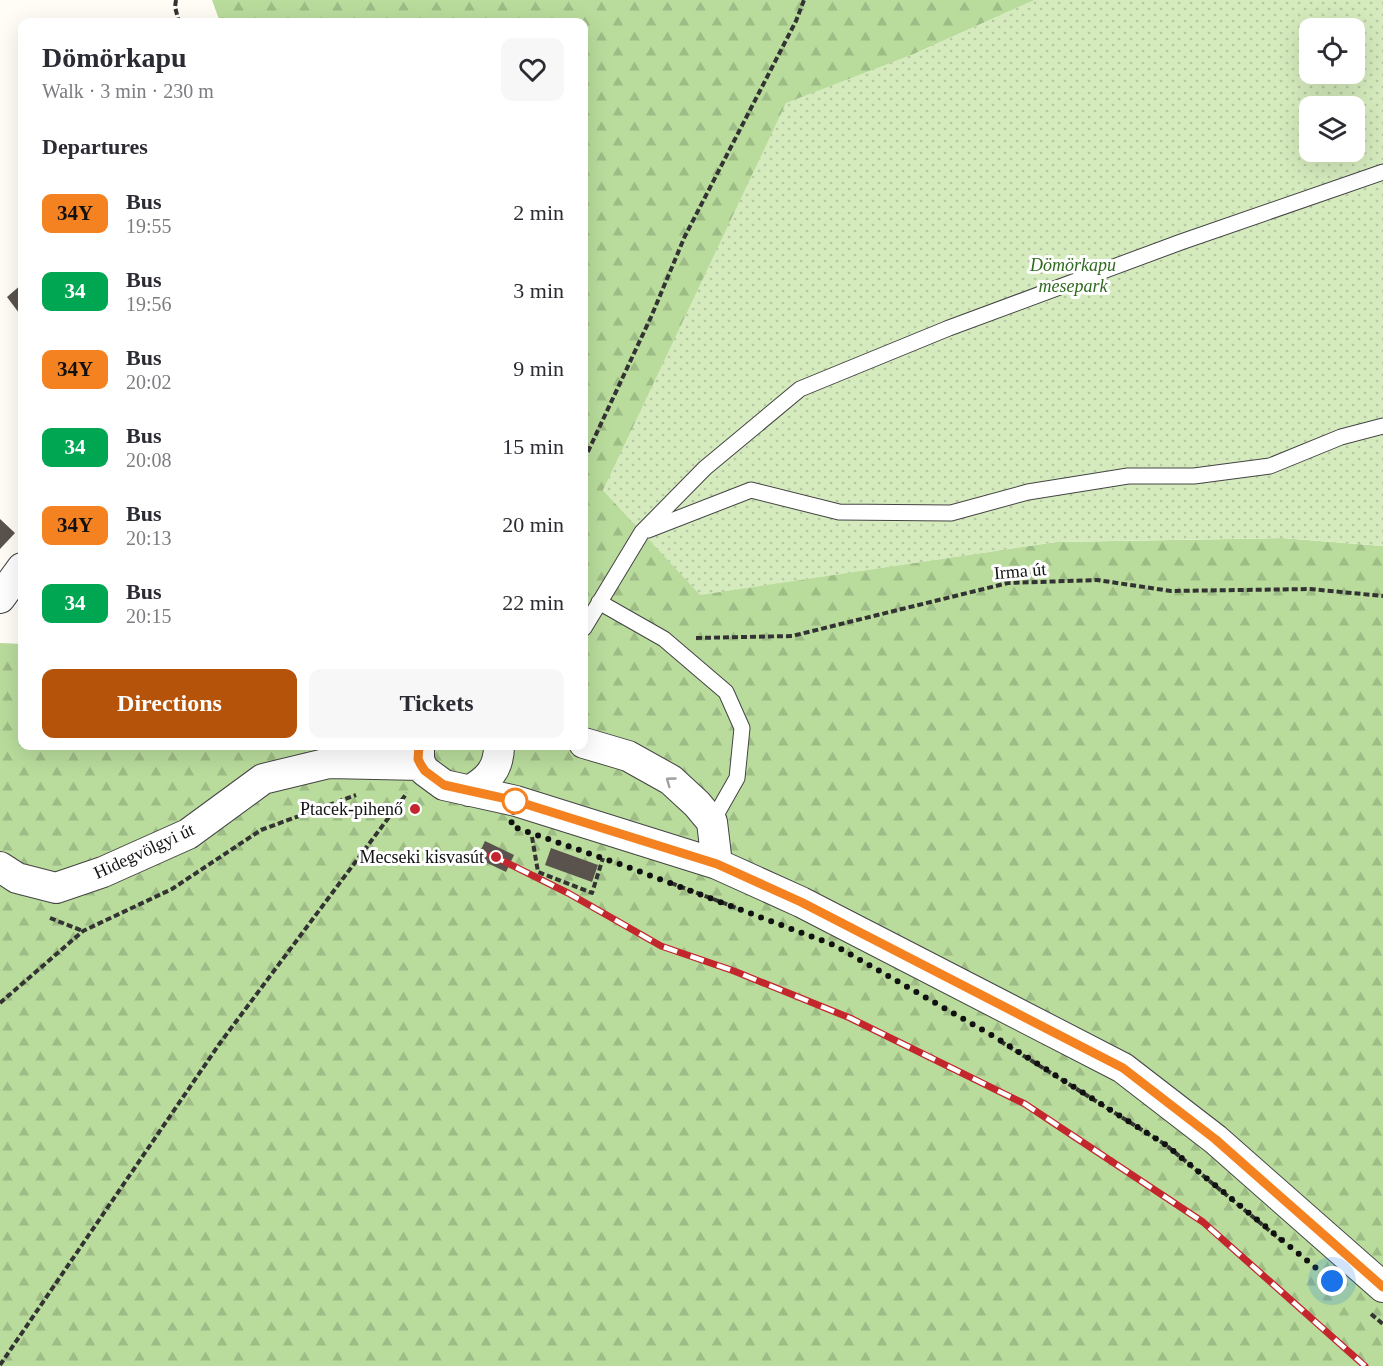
<!DOCTYPE html>
<html lang="en">
<head>
<meta charset="utf-8">
<style>
	body { margin:0; font-family:"Times New Roman",serif; background:#f7f7f7; color:#2b2b33; height:100vh; display:flex; flex-direction:column; font-size:22px; white-space:nowrap }
	* { box-sizing:border-box; margin:0 }
	p { font-size:20px; color:#7c7c81 }
	.icon { flex:none; width:33px; height:33px; fill:none; stroke:currentColor; stroke-width:2; stroke-linecap:round; stroke-linejoin:round }
	.map { position:relative; flex:1; overflow:hidden }
	.side { position:absolute; left:18px; top:18px; width:570px; height:732px; display:flex; flex-direction:column; background:#fff; border-radius:12px; box-shadow:0 6px 24px #0002 }
	.side>* { flex:none }
	.badge { padding:0 12px; border-radius:9px; font-size:21px; line-height:39px }
	.buttons { position:absolute; left:1299px; top:18px; display:grid; gap:12px }
	.buttons a { display:grid; place-items:center; width:66px; height:66px; border-radius:12px; background:#fff; box-shadow:0 6px 24px #0002; font-size:30px }
	.you { position:absolute; width:30px; height:30px; margin:-15px; border:4px solid #fff; border-radius:50%; background:#1a73e8; box-shadow:0 0 0 9px #1a73e833 }
	.map>.badge { position:absolute; translate:-50% -50%; box-shadow:0 0 0 3px #fff }
	h2 { padding:0 24px; font-size:22px; line-height:54px }
	.round { display:grid; place-items:center; flex:none; width:63px; height:63px; border-radius:12px; background:#f7f7f7 }
	.overview { display:flex; align-items:center; justify-content:space-between; height:102px; padding:0 24px }
	h1 { font-size:28px; font-weight:600; line-height:45px }
	.action { display:flex; gap:12px; margin-top:auto; padding:12px 24px }
	.action a { flex:1; height:69px; border-radius:12px; background:#b45309; color:#fff; font-size:24px; font-weight:600; line-height:69px; text-align:center }
	.action a+a { background:#f7f7f7; color:#2b2b33 }
	ul { padding:0; list-style:none }
	li { display:flex; align-items:center; gap:18px; height:78px; padding:0 24px }
	li div { flex:1 }
	li b { display:block; font-size:22px }
	li em { font-style:normal }
	li .badge { min-width:66px; font-weight:700; text-align:center }
	.map>svg:first-child { display:block }
	.forest { fill:url(#forest-firs) }
	.park { fill:url(#park-dots); fill-rule:evenodd }
	.building { fill:#5a524d }
	.lines { fill:none; stroke-linecap:round; stroke-linejoin:round }
	.lane-casing { stroke:#444; stroke-width:17 }
	.street-casing { stroke:#444; stroke-width:32 }
	.path { stroke:#333; stroke-width:4; stroke-dasharray:6 3; stroke-linecap:butt }
	.lane { stroke:#fff; stroke-width:15 }
	.street { stroke:#fff; stroke-width:30 }
	.rail-casing { stroke:#c4262e; stroke-width:7 }
	.rail { stroke:#fff; stroke-width:4.5; stroke-dasharray:14; stroke-linecap:butt }
	.oneway { stroke:#a0a0a0 }
	.line-casing { stroke:#fff; stroke-width:14 }
	.line { stroke:#f58220; stroke-width:9 }
	.walk { stroke:#111; stroke-width:6; stroke-dasharray:0 10.8 }
	.stop-dot { fill:#fff; stroke:#f58220; stroke-width:3 }
	.poi-dot { fill:#c4262e; stroke:#fff; stroke-width:2 }
	.labels { text-anchor:middle; dominant-baseline:central; stroke-width:6; stroke-linejoin:round; paint-order:stroke }
	.park-label { font-size:18px; font-style:italic; fill:#2f6b1f; stroke:#fff }
	.street-label { font-size:18px; fill:#111; stroke:#fff }
	.poi-label { font-size:18px; fill:#111; stroke:#fff; text-anchor:end }
</style>
</head>
<body>
<div class="map">
<svg width="1383" height="1366" viewBox="0 0 1383 1366">
	<defs>
		<pattern id="forest-firs" width="22" height="20" patternUnits="userSpaceOnUse" patternTransform="scale(1.5)"><rect width="22" height="20" fill="#b9dc9c"/><path d="M5 1l3.5 6h-7zM16 11l3.5 6h-7z" fill="#9ebc85"/></pattern>
		<pattern id="park-dots" width="8" height="8" patternUnits="userSpaceOnUse" patternTransform="scale(1.5)"><rect width="8" height="8" fill="#d5ebbd"/><path d="M2 2h.1M6 6h.1" fill="none" stroke="#b6c8a1" stroke-width="1.8" stroke-linecap="round"/></pattern>
	</defs>
	<rect width="100%" height="100%" fill="#fffdf5"/>
	<path class="forest" d="M212 0H1035L916 53 603 490 700 594 1056 542 1282 538 1383 546V1366H0V643L22 644V746H584V22H220Z"/>
	<path class="park" d="M1035 0H1383V546L1282 538 1056 542 700 595 603 490 786 103 916 53ZM1310 28H1354V74H1310ZM1310 106H1354V152H1310Z"/>
	<path class="building" d="M22 284V317L7 297Z
		M0 519 15 533 0 549Z
		M485 841 514 855 506 872 477 858Z
		M551 848 598 865 592 882 545 865Z"/>
	<g class="lines">
		<g class="lane-casing">
			<path id="lane" d="M648 530 751 490 839 512 951 513 1028 492 1128 476H1194L1270 466 1341 437 1383 426
				M599 602 664 639 726 692 742 728 737 778 712 822
				M584 628 642 532 705 468 800 389 949 328 1181 242 1383 172"/>
		</g>
		<g class="street-casing">
			<path id="street" d="M0 598 22 568
				M584 743 628 756 671 780 697 804 712 822 717 864
				M419 746V759L421 765 425 771 444 785 516 801 717 864 801 902 1123 1068 1215 1139 1383 1287
				M469 791C488 780 499 769 499 746
				M0 867 17 878 56 888 103 872 188 834 263 779 329 763 421 765"/>
		</g>
		<path class="path" d="M176 0 175 7 179 22
			M584 460 651 317 685 236 796 21 804 0
			M696 638 792 636 1008 583 1097 580 1171 591 1310 589 1383 596
			M532 837 538 872 592 893 603 858
			M671 883 742 910
			M50 918 83 931
			M0 1003 83 931 172 889 261 830 356 795
			M1000 1041 1166 1145 1282 1241
			M1371 1314 1383 1324
			M0 1365 220 1043 407 793"/>
		<use href="#lane" class="lane"/>
		<use href="#street" class="street"/>
		<g class="rail-casing">
			<path id="rail" d="M491 855 568 893 661 946 734 971 850 1018 1025 1104 1203 1222 1365 1366"/>
		</g>
		<use href="#rail" class="rail"/>
	</g>
	<defs><path id="oneway-chevron" d="M-2-3.5L2.5 0L-2 3.5" fill="none" stroke-width="1.6" stroke-linecap="round" stroke-linejoin="round" transform="scale(1.5)"/></defs>
	<use class="oneway" href="#oneway-chevron" transform="translate(670 781) rotate(-144)"/>
	<g class="lines">
		<g class="line-casing">
			<path id="line" d="M419 746 418 759 421 765 425 771 444 785 516 801 717 864 801 902 1123 1068 1215 1139 1383 1287"/>
		</g>
		<use href="#line" class="line"/>
		<path class="walk" d="M515 801 511 826 625 866 834 945 995 1037 1166 1145 1332 1281"/>
	</g>
	<circle class="stop-dot" cx="515" cy="801" r="12"/>
	<g class="poi-dot">
		<circle cx="415" cy="809" r="6"/>
		<circle cx="496" cy="857" r="6"/>
	</g>
	<g class="labels">
		<g class="park-label">
			<text x="1073" y="265">Dömörkapu<tspan x="1073" dy="21">mesepark</tspan></text>
		</g>
		<g class="street-label">
			<text transform="translate(1020 571) rotate(-5)">Irma út</text>
			<text transform="translate(144 851) rotate(-25)">Hidegvölgyi út</text>
		</g>
		<g class="poi-label">
			<text x="403" y="809">Ptacek-pihenő</text>
			<text x="484" y="857">Mecseki kisvasút</text>
		</g>
	</g>
</svg>
<div class="buttons">
<a><svg class="icon" aria-label="locate" viewBox="0 0 24 24"><circle cx="12" cy="12" r="6"/><path d="M12 2v4M12 18v4M2 12h4M18 12h4"/></svg></a>
<a><svg class="icon" aria-label="layers" viewBox="0 0 24 24"><path d="M12 4l9 5-9 5-9-5zM3 14l9 5 9-5"/></svg></a>
</div>
<div class="you" style="left:1332px;top:1281px"></div>
<section class="side">
<div class="overview"><div><h1>Dömörkapu</h1><p>Walk · 3 min · 230 m</p></div><a class="round"><svg class="icon" aria-label="heart" viewBox="0 0 24 24"><path d="M12 20l-8-8c-3-5 5-10 8-4 3-6 11-1 8 4z"/></svg></a></div>
<h2>Departures</h2>
<ul>
<li><span class="badge" style="background:#f58220;color:#111">34Y</span><div><b>Bus</b><p>19:55</p></div><em>2 min</em></li>
<li><span class="badge" style="background:#00a651;color:#fff">34</span><div><b>Bus</b><p>19:56</p></div><em>3 min</em></li>
<li><span class="badge" style="background:#f58220;color:#111">34Y</span><div><b>Bus</b><p>20:02</p></div><em>9 min</em></li>
<li><span class="badge" style="background:#00a651;color:#fff">34</span><div><b>Bus</b><p>20:08</p></div><em>15 min</em></li>
<li><span class="badge" style="background:#f58220;color:#111">34Y</span><div><b>Bus</b><p>20:13</p></div><em>20 min</em></li>
<li><span class="badge" style="background:#00a651;color:#fff">34</span><div><b>Bus</b><p>20:15</p></div><em>22 min</em></li>
</ul>
<div class="action"><a>Directions</a><a>Tickets</a></div>
</section>
</div>
</body>
</html>
